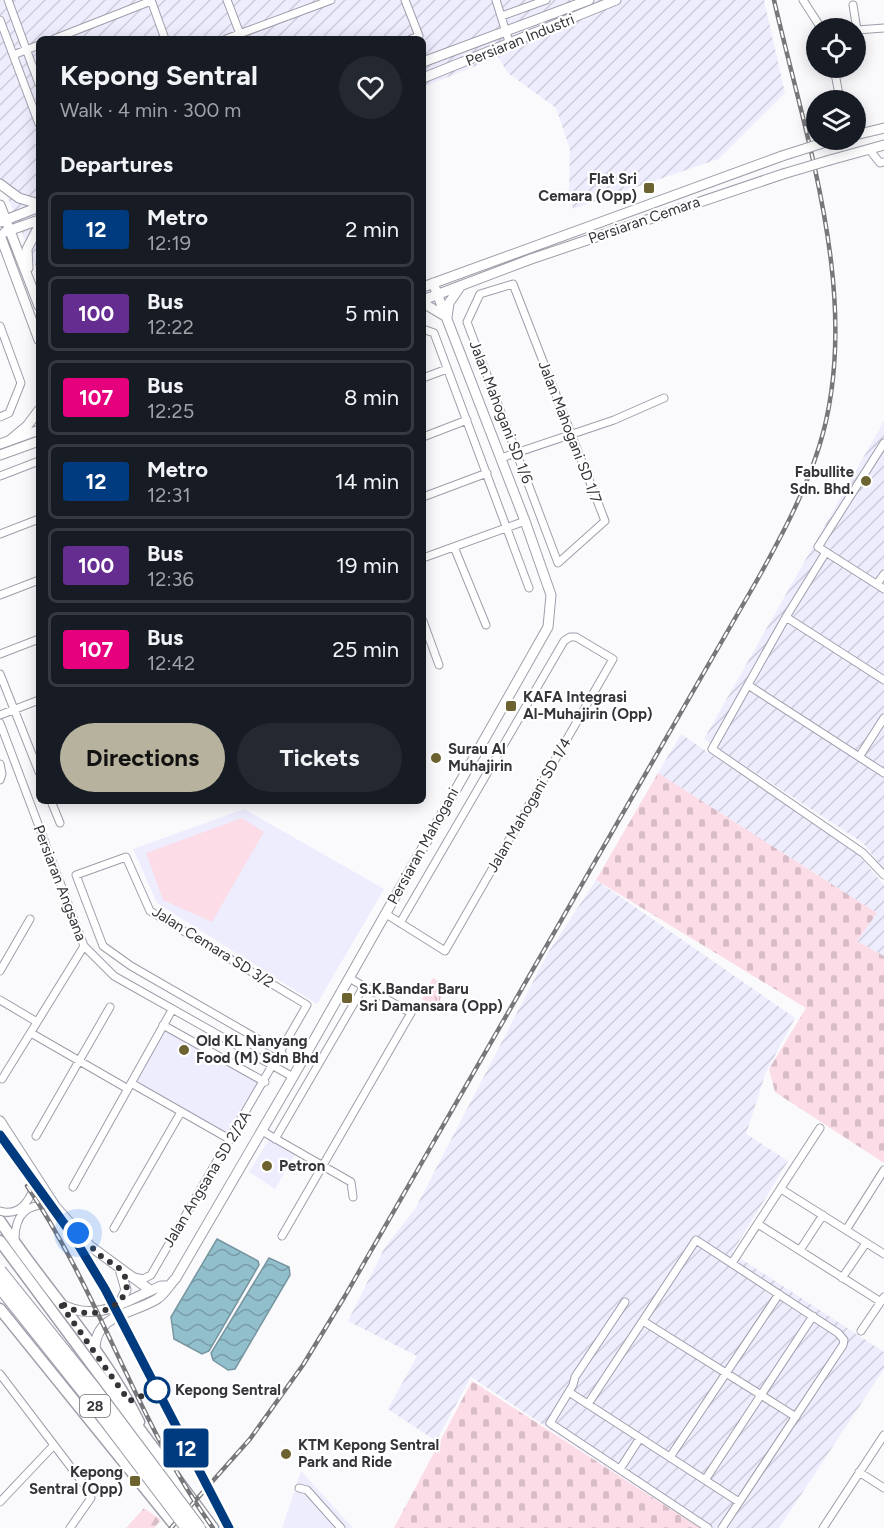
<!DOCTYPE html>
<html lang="en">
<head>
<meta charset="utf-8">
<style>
	body { margin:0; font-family:Figtree,sans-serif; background:#242831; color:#f1f3f6; height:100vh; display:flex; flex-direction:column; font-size:22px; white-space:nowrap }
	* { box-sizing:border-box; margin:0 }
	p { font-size:20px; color:#9ea1a6 }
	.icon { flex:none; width:33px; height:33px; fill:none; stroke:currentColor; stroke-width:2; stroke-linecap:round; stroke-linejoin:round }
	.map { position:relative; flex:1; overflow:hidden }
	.drawer { position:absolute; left:36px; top:36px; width:390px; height:768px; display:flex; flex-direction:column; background:#171b24; border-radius:9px; box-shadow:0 3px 15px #0003 }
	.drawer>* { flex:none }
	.badge { padding:0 12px; border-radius:4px; font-size:21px; line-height:39px }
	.buttons { position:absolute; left:806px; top:18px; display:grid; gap:12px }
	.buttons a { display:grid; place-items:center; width:60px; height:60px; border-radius:50%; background:#171b24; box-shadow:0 3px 15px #0003; font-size:30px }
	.you { position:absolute; width:30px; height:30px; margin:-15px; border:4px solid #fff; border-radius:50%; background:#1a73e8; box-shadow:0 0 0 9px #1a73e833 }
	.map>.badge { position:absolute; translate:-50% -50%; box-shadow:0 0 0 3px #fff }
	h2 { padding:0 24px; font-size:22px; line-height:54px }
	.round { display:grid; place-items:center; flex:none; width:63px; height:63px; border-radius:32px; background:#242831 }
	.overview { display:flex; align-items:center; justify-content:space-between; height:102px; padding:0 24px }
	h1 { font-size:28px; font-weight:700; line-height:45px }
	.button { display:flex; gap:12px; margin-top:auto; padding:12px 24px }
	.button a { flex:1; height:69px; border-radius:36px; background:#b6b29d; color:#111; font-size:24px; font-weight:700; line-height:69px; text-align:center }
	.button a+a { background:#242831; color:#f1f3f6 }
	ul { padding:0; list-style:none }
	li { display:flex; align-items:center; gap:18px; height:75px; margin:0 12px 9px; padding:0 12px; border:3px solid #363941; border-radius:9px }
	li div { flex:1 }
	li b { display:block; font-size:22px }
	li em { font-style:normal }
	li .badge { min-width:66px; font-weight:700; text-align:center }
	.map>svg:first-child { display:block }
	.built { fill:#ededfe }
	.industrial { fill:url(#industrial-furrows) }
	.forest { fill:url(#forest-firs) }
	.cemetery { fill:url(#cemetery-stones) }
	.park { fill:url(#park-tufts) }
	.garden { fill:#fbdce7 }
	.water { fill:url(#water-waves); stroke:#7695a0; stroke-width:1.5 }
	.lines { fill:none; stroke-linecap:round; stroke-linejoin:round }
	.street-casing { stroke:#9e9eab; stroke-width:9 }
	.secondary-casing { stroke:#9e9eab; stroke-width:11 }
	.primary-casing { stroke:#9e9eab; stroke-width:13 }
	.street { stroke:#fff; stroke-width:7 }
	.secondary { stroke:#fff; stroke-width:9 }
	.primary { stroke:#fff; stroke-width:10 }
	.rail-casing { stroke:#77777b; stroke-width:4.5 }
	.rail { stroke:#fff; stroke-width:2; stroke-dasharray:7; stroke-linecap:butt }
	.secondary-bridge-casing { stroke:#9e9eab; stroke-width:11; stroke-linecap:butt }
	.highway-bridge-casing { stroke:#9e9eab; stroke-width:14; stroke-linecap:butt }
	.secondary-bridge { stroke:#fff; stroke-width:9 }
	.highway-bridge { stroke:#fff; stroke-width:12 }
	.line-casing { stroke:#fff; stroke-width:14 }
	.line { stroke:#003b80; stroke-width:9 }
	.walk { stroke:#343439; stroke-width:6; stroke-dasharray:0 10.8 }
	.poi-dot { fill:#6d6330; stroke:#fff; stroke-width:2 }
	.stop-dot { fill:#fff; stroke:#003b80; stroke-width:3 }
	.labels { text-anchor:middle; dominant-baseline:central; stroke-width:4.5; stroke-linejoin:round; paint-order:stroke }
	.shield { fill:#fff; stroke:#717174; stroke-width:1.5 }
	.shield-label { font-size:14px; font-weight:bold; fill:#343439 }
	.street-label { font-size:15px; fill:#343439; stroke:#fff }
	.poi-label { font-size:15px; font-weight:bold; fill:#343439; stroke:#fff; text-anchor:start }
	.stop-label { font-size:15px; font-weight:bold; fill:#343439; stroke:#fff; text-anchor:start }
</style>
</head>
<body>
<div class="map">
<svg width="884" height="1528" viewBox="0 0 884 1528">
	<defs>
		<pattern id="industrial-furrows" width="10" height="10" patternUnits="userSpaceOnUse" patternTransform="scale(1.5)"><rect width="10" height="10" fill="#ededfe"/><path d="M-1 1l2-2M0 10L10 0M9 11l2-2" fill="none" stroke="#ccccda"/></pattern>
		<pattern id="forest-firs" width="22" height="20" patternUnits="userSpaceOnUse" patternTransform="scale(1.5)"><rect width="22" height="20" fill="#fbdce7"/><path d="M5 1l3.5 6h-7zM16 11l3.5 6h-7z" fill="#d8bdc7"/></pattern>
		<pattern id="cemetery-stones" width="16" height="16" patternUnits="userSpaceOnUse" patternTransform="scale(1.5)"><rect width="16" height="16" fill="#fbdce7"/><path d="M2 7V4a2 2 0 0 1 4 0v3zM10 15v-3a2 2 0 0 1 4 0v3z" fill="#d8bdc7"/></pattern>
		<pattern id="park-tufts" width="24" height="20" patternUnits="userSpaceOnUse" patternTransform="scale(1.5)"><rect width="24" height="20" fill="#fbdce7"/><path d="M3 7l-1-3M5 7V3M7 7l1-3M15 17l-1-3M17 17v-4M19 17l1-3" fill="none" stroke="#d8bdc7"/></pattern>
		<pattern id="water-waves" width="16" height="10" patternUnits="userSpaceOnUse" patternTransform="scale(1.5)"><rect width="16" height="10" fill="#92bfcc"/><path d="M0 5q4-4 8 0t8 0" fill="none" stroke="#789ca7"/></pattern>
	</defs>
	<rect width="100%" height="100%" fill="#fafafd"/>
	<path class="built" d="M244 809 384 889 317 1004 157 903 133 849Z
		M162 1021 268 1082 232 1144 128 1083Z
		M270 1138 296 1153 275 1189 249 1172Z
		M301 1471 353 1528H282Z"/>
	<path class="industrial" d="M0 0H764L785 93 718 159 573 209 569 192 570 149 556 108 508 73 498 57 423 87V39H39V275L0 178Z
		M884 421V869L863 843 704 739Z
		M681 734 857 853 884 885V956L856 941 877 913 658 773Z
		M596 880 795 1018 766 1072 746 1134 788 1161 732 1253 884 1352V1369L779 1528H700L471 1377 436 1441 388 1409 417 1356 348 1321 385 1247 415 1209 548 953Z"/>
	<path class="forest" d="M144 1508 161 1520 154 1528H126Z"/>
	<path class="cemetery" d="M658 773 877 913 857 941 884 956V1163L775 1092 769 1069 806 1008 596 880Z
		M472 1381 700 1528H394Z"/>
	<path class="park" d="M433 978 448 986 436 1007 422 999Z"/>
	<path class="garden" d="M242 818 264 832 212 922 163 900 146 853Z"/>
	<path class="water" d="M217 1239 258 1261 259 1265 209 1351 202 1354 174 1339 171 1317Z
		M269 1258 289 1267 290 1275 235 1369 228 1370 213 1360 211 1353Z"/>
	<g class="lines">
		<g class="street-casing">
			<path id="street" d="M8 0 39 84
				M151 0 165 39
				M227 0 240 34
				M405 0 419 36 411 39
				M496 0 510 45
				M803 0 821 28
				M853 5 857 30 884 28
				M502 16 546 0
				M0 20 39 124
				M54 39 151 1
				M226 39 331 0
				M13 55 39 45
				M834 68 840 100
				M869 149 880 163 884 162
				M513 284 605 521 558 563 467 322 480 294Z
				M0 326 21 383 9 413 0 417
				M423 329 434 333 529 588
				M423 378 447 369
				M423 437 467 420
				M884 443 818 547 884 589
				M501 458 614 420 664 398
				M0 476 39 461
				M423 497 487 473
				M0 534 39 519
				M454 547 486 625
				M826 552 786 617 712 749 863 853 884 875
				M423 558 525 521
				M877 584 884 574
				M0 595 39 580
				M786 617 884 680
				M423 621 439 665
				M0 654 39 639
				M0 674 39 772
				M748 685 884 773
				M0 715 39 700
				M0 723 84 946 114 976 293 1077
				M859 757 884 718
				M0 764 2 774 0 780
				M51 801 60 823
				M386 914 445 951 613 659 576 637H570L564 641 400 923
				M0 971 30 919
				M0 1000 37 1022
				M163 1025 265 1082
				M31 1033 128 1089
				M2 1079 84 946
				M131 1083 231 1140
				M262 1131 351 1182 353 1197
				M36 1136 110 1007
				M275 1139 364 986
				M73 1187 172 1010
				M781 1189 884 1254
				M0 1211C22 1218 32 1196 37 1179
				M758 1224 881 1302
				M114 1228 181 1112
				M846 1230 884 1170
				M282 1236 411 1013 349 978
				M15 1242C14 1214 28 1201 55 1206
				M800 1250 823 1215
				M732 1263 820 1128
				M134 1277 143 1279 151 1275 307 1005 150 911 126 857 76 875 103 946 131 966 282 1053
				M842 1278 866 1243
				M625 1302 575 1377 573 1385 550 1423 708 1528
				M643 1321 796 1417
				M861 1331 884 1297
				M0 1374 89 1491 91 1498 70 1528
				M569 1392 739 1502
				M588 1404 696 1240 838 1333 844 1340 843 1345 722 1528
				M670 1457 779 1294
				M620 1469 640 1438
				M859 1472 884 1488
				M705 1480 813 1316
				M299 1488 307 1490 341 1528
				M0 1502 53 1446
				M823 1528 884 1435"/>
		</g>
		<g class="secondary-casing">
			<path id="secondary" d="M423 62 589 0
				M423 78 616 0
				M855 135 884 128
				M826 142 837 140
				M830 160 884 145
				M0 184 19 198 39 204
				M0 205 39 306
				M0 222 39 207
				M5 232 39 220
				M0 235 39 340
				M28 268 27 249 39 226
				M423 287 782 156
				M423 300 531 259 783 174
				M423 303 445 316
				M447 317 449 303 460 287
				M9 441 27 426 39 410
				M0 444 39 430
				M0 455 39 441
				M0 1121 55 1206 90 1246 150 1290
				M120 1269 126 1290 120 1303
				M61 1304C97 1324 127 1300 161 1286H169
				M95 1349C95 1314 133 1314 157 1299 165 1294 169 1285 176 1278L293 1077 548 627 551 595 525 521 433 283"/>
		</g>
		<g class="primary-casing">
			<path id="primary" d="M0 1221C45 1289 103 1349 139 1422
				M0 1241 213 1528
				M0 1309 177 1528"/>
		</g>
		<use href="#street" class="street"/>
		<use href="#secondary" class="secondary"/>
		<use href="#primary" class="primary"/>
		<g class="rail-casing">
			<path id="rail" d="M0 1135 73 1236 105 1289 229 1528
				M27 1186C100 1293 137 1423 213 1528
				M171 1528 250 1439 303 1365 345 1296 760 575C783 533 805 492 819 447 864 304 806 140 774 0"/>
		</g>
		<use href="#rail" class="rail"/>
		<g class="secondary-bridge-casing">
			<path id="secondary-bridge" d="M782 156 826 142
				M783 174 830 160"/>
		</g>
		<g class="highway-bridge-casing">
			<path id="highway-bridge" d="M0 1271 94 1388 199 1528
				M0 1287 87 1396 187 1528"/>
		</g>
		<use href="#secondary-bridge" class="secondary-bridge"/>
		<use href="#highway-bridge" class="highway-bridge"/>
	</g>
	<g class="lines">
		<g class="line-casing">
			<path id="line" d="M0 1135 73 1236 105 1289 229 1528"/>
		</g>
		<use href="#line" class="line"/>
		<path class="walk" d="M78 1233C86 1241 93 1249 101 1256 107 1261 115 1264 120 1269 141 1294 108 1316 85 1313 75 1311 67 1307 59 1302L129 1401 157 1390"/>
	</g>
	<g class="poi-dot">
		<rect x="643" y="182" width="12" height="12" rx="3"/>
		<circle cx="866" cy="481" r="6"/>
		<rect x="505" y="700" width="12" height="12" rx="3"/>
		<circle cx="436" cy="758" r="6"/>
		<rect x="341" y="992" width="12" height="12" rx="3"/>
		<circle cx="184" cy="1050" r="6"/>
		<circle cx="267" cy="1166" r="6"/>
		<circle cx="286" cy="1454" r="6"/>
		<rect x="129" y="1475" width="12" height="12" rx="3"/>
	</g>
	<circle class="stop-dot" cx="157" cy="1390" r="12"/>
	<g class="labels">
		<rect class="shield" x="80" y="1395" width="30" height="22" rx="4.5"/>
		<g class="shield-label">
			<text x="95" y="1406">28</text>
		</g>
		<g class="street-label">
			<text transform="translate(520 40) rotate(-22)">Persiaran Industri</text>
			<text transform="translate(644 220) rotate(-19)">Persiaran Cemara</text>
			<text transform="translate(501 412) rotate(69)">Jalan Mahogani SD 1/6</text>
			<text transform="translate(570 432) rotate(69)">Jalan Mahogani SD 1/7</text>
			<text transform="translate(529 805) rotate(-60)">Jalan Mahogani SD 1/4</text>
			<text transform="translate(423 846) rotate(-61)">Persiaran Mahogani</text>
			<text transform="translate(60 883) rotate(69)">Persiaran Angsana</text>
			<text transform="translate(213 947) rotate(32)">Jalan Cemara SD 3/2</text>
			<text transform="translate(207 1179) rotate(-59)">Jalan Angsana SD 2/2A</text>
		</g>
		<g class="poi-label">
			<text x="637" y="179" text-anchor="end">Flat Sri<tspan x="637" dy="17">Cemara (Opp)</tspan></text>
			<text x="854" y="472" text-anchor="end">Fabullite<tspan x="854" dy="17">Sdn. Bhd.</tspan></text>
			<text x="523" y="697">KAFA Integrasi<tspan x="523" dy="17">Al-Muhajirin (Opp)</tspan></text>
			<text x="448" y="749">Surau Al<tspan x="448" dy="17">Muhajirin</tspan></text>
			<text x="359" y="989">S.K.Bandar Baru<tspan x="359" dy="17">Sri Damansara (Opp)</tspan></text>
			<text x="196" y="1041">Old KL Nanyang<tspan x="196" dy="17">Food (M) Sdn Bhd</tspan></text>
			<text x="279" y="1166">Petron</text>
			<text x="298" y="1445">KTM Kepong Sentral<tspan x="298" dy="17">Park and Ride</tspan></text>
			<text x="123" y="1472" text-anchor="end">Kepong<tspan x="123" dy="17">Sentral (Opp)</tspan></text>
		</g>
		<g class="stop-label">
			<text x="175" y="1390">Kepong Sentral</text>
		</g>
	</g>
</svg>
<div class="buttons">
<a><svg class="icon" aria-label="locate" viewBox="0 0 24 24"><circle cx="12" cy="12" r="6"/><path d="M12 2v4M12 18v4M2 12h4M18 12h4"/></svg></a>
<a><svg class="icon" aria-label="layers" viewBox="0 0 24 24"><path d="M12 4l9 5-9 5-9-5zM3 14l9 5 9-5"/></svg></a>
</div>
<div class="you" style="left:78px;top:1233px"></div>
<b class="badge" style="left:186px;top:1448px;background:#003b80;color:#fff">12</b>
<section class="drawer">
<div class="overview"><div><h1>Kepong Sentral</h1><p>Walk · 4 min · 300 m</p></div><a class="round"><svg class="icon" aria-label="heart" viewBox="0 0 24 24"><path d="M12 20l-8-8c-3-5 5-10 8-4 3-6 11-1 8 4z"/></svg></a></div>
<h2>Departures</h2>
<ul>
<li><span class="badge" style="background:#003b80;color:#fff">12</span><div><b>Metro</b><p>12:19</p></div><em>2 min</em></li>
<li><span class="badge" style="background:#662d91;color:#fff">100</span><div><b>Bus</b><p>12:22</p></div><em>5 min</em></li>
<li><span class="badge" style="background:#e6007e;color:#fff">107</span><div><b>Bus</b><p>12:25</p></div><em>8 min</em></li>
<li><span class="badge" style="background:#003b80;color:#fff">12</span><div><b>Metro</b><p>12:31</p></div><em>14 min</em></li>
<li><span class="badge" style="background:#662d91;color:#fff">100</span><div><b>Bus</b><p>12:36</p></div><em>19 min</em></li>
<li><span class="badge" style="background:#e6007e;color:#fff">107</span><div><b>Bus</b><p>12:42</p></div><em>25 min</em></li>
</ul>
<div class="button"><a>Directions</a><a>Tickets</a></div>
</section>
</div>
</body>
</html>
